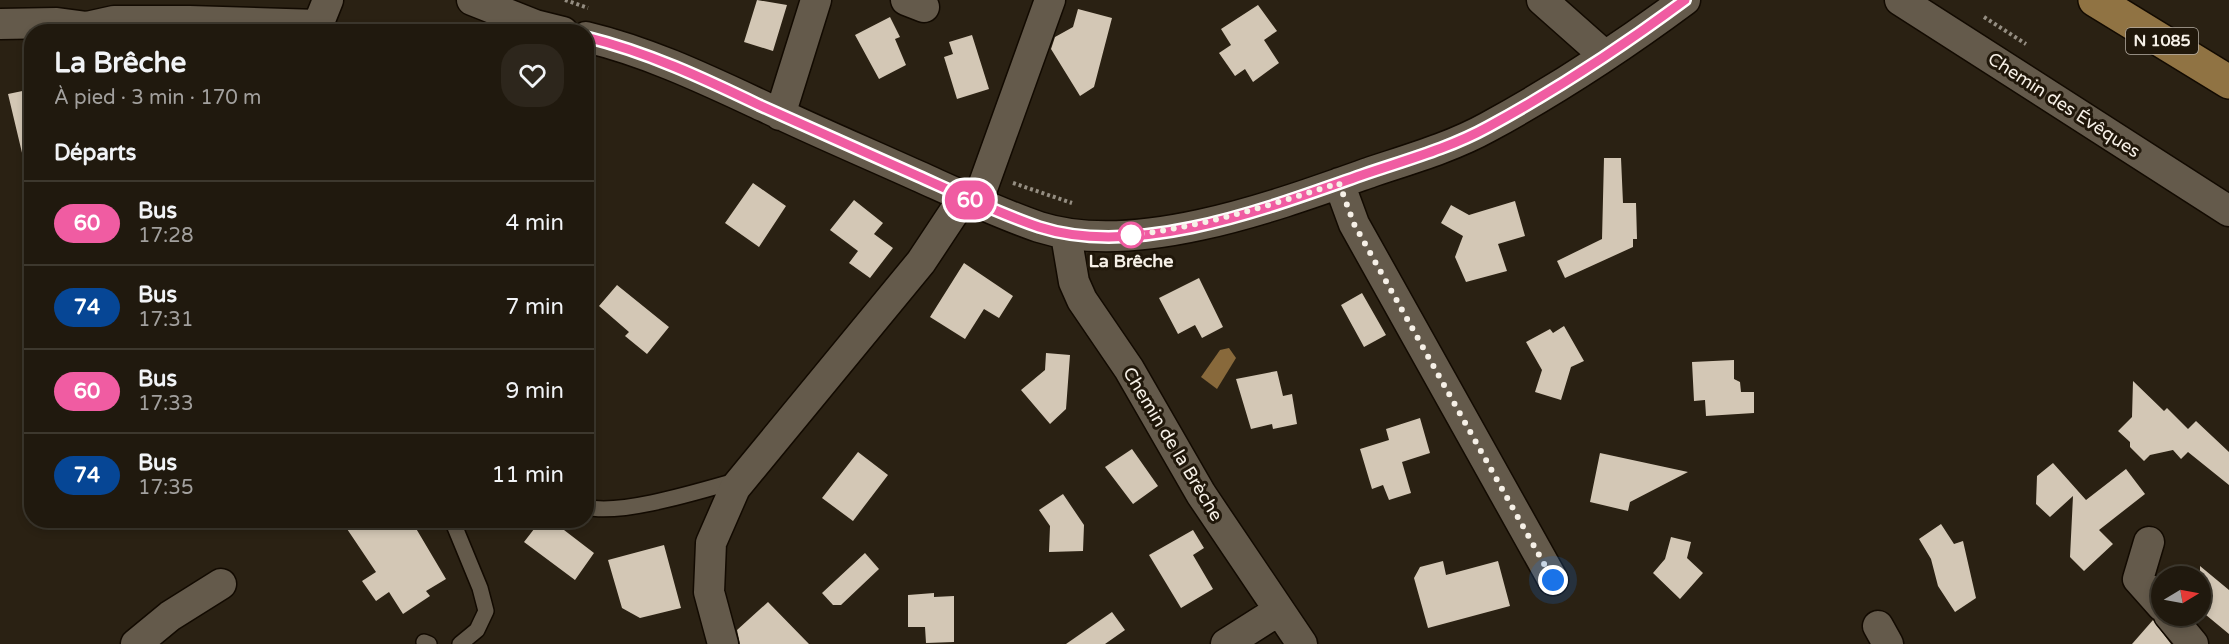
<!DOCTYPE html>
<html lang="fr">
<head>
<meta charset="utf-8">
<style>
	body { margin:0; font-family:"Varela Round",sans-serif; background:#2d261c; color:#f1f3f6; height:100vh; display:flex; flex-direction:column; font-size:22px; white-space:nowrap }
	* { box-sizing:border-box; margin:0 }
	p { font-size:20px; color:#a2a09e }
	.icon { flex:none; width:33px; height:33px; fill:none; stroke:currentColor; stroke-width:2; stroke-linecap:round; stroke-linejoin:round }
	.map { position:relative; flex:1; overflow:hidden }
	.details { position:absolute; left:24px; top:24px; width:570px; height:504px; display:flex; flex-direction:column; background:#20190e; border-radius:24px; box-shadow:0 3px 9px #0003,0 0 0 2px #3d382e }
	.details>* { flex:none }
	.badge { padding:0 12px; border-radius:20px; font-size:21px; line-height:39px }
	.needle { width:39px; rotate:80deg }
	.buttons { position:absolute; left:2151px; top:566px; display:grid; gap:12px }
	.buttons a { display:grid; place-items:center; width:60px; height:60px; border-radius:50%; background:#20190e; box-shadow:0 3px 9px #0003,0 0 0 2px #3d382e; font-size:30px }
	.you { position:absolute; width:30px; height:30px; margin:-15px; border:4px solid #fff; border-radius:50%; background:#1a73e8; box-shadow:0 0 0 9px #1a73e833 }
	.map>.badge { position:absolute; translate:-50% -50%; box-shadow:0 0 0 3px #fff }
	h2 { padding:0 30px; font-size:22px; line-height:54px }
	.round { display:grid; place-items:center; flex:none; width:63px; height:63px; border-radius:24px; background:#2d261c }
	.headline { display:flex; align-items:center; justify-content:space-between; height:102px; padding:0 30px }
	h1 { font-size:28px; font-weight:700; line-height:45px }
	ul { padding:0; list-style:none }
	li { display:flex; align-items:center; gap:18px; height:84px; padding:0 30px; border-top:2px solid #3d382e }
	li div { flex:1 }
	li b { display:block; font-size:22px }
	li em { font-style:normal }
	li .badge { min-width:66px; font-weight:700; text-align:center }
	.map>svg:first-child { display:block }
	.water { fill:#88693b }
	.building { fill:#d3c7b5 }
	.lines { fill:none; stroke-linecap:round; stroke-linejoin:round }
	.service-casing { stroke:#120a01; stroke-width:18 }
	.minor-casing { stroke:#120a01; stroke-width:33 }
	.primary-casing { stroke:#120a01; stroke-width:36 }
	.path { stroke:#958e82; stroke-width:4; stroke-dasharray:3 3; stroke-linecap:butt }
	.service { stroke:#645a4b; stroke-width:15 }
	.minor { stroke:#645a4b; stroke-width:30 }
	.primary { stroke:#907343; stroke-width:33 }
	.line-casing { stroke:#fff; stroke-width:14 }
	.line { stroke:#f05ca2; stroke-width:9 }
	.walk { stroke:#f6f0e7; stroke-width:6; stroke-dasharray:0 10.8 }
	.stop-dot { fill:#fff; stroke:#f05ca2; stroke-width:3 }
	.labels { text-anchor:middle; dominant-baseline:central; stroke-width:6; stroke-linejoin:round; paint-order:stroke }
	.shield { fill:#20170a; stroke:#b6afa5; stroke-width:1.5 }
	.shield-label { font-size:16px; font-weight:bold; fill:#f6f0e7 }
	.street-label { font-size:18px; fill:#f6f0e7; stroke:#20170a }
	.stop-label { font-size:18px; font-weight:bold; fill:#f6f0e7; stroke:#20170a }
</style>
</head>
<body>
<div class="map">
<svg width="2229" height="644" viewBox="0 0 2229 644">
	<rect width="100%" height="100%" fill="#2a2113"/>
	<path class="water" d="M1229 348 1236 358 1217 389 1201 377 1220 350Z"/>
	<path class="building" d="M757 0 787 5 773 51 744 42Z
		M1258 5 1277 31 1264 40 1279 63 1253 82 1245 69 1235 76 1219 53 1231 45 1221 29Z
		M1078 9 1112 18 1094 87 1080 96 1051 49 1055 37 1073 27Z
		M890 17 900 37 895 39 906 65 879 79 855 35Z
		M972 35 989 89 957 99 944 57 953 54 949 42Z
		M32 89V156L23 157 8 94Z
		M1604 158H1621L1623 203H1636L1637 239H1633V247L1565 278 1557 261 1602 239Z
		M753 183 786 206 759 247 725 223Z
		M854 200 883 223 874 234 893 248 870 278 849 263 858 251 830 230Z
		M1515 201 1525 236 1498 244 1507 271 1466 282 1455 257 1463 236 1441 223 1451 205 1469 215Z
		M964 263 1013 296 999 318 984 309 965 339 930 317Z
		M1199 278 1223 327 1202 338 1195 325 1178 334 1159 298Z
		M617 285 669 327 647 354 625 336 629 332 599 306Z
		M1362 293 1386 335 1364 347 1341 305Z
		M1564 326 1584 361 1571 367 1561 400 1535 392 1542 370 1526 342 1550 329 1553 333Z
		M1046 353 1070 355 1066 409 1050 424 1021 390 1045 370Z
		M1734 360V379L1740 382 1741 392H1754V413L1706 416 1705 400 1694 401 1692 362Z
		M1277 371 1283 396 1292 394 1297 424 1273 429 1272 424 1251 429 1236 379Z
		M2133 381 2164 411 2167 408 2188 429 2196 421 2229 452V485L2188 452 2181 459 2173 450 2150 455 2144 461 2130 447V442L2118 431 2132 417Z
		M1420 418 1430 453 1402 462 1411 493 1389 500 1383 485 1372 489 1360 449 1389 440 1386 429Z
		M1132 449 1158 486 1133 504 1105 467Z
		M858 452 888 475 853 521 822 498Z
		M1600 453 1688 472 1630 502 1628 511 1590 502Z
		M2053 463 2086 500 2126 469 2145 494 2099 530 2113 544 2084 571 2070 557 2073 496 2050 517 2036 504 2037 476Z
		M1063 494 1084 525 1083 551 1049 552 1050 526 1039 510Z
		M341 520H411L446 579 426 591 430 596 403 614 389 592 376 601 362 581 376 572Z
		M541 520H551L594 553 575 580 524 542Z
		M1941 524 1954 544 1963 541 1976 598 1955 612 1938 586 1931 559 1919 539Z
		M1193 530 1204 548 1193 555 1213 589 1181 608 1149 555Z
		M1671 537 1691 542 1687 558 1703 573 1680 599 1653 573 1665 559Z
		M664 545 681 608 640 618 622 608 608 560Z
		M865 553 879 569 841 605H833L822 593Z
		M1443 561 1446 575 1498 561 1510 606 1428 628 1414 578 1420 567Z
		M2200 566 2229 590V634L2200 610Z
		M934 593V597L954 596V642L926 643 925 627H908V595Z
		M768 602 809 644H740L737 630Z
		M1112 612 1125 630 1105 644H1066Z
		M2153 620 2171 644H2132Z"/>
	<g class="lines">
		<g class="service-casing">
			<path id="service" d="M586 507C621 516 703 490 739 480
				M452 520 480 588 486 611 477 630 460 644
				M424 642 429 644"/>
		</g>
		<g class="minor-casing">
			<path id="minor" d="M472 0 535 25 563 32
				M906 0 924 7
				M1542 0 1604 55
				M1900 0 2229 211
				M0 24 57 23 87 27 114 21H189L318 25 328 0
				M586 37C649 52 707 80 765 107 815 131 867 153 918 176 958 194 998 213 1039 227 1136 258 1278 205 1371 172 1410 159 1452 147 1488 127 1556 90 1623 46 1685 0
				M780 115 816 0
				M1339 183 1354 224 1553 580
				M977 203 1050 0
				M1066 235 1074 282 1082 300 1129 369 1201 494 1302 644
				M2149 542 2138 579 2162 606
				M2169 615 2193 644
				M1878 626 1888 644
				M136 644 170 616 221 584
				M723 644 709 592 711 543 735 488 921 262 964 197
				M1226 644 1278 611"/>
		</g>
		<g class="primary-casing">
			<path id="primary" d="M2095 0 2229 82"/>
		</g>
		<path class="path" d="M565 0 588 8
			M1984 17 2026 44
			M1013 183 1072 203"/>
		<use href="#service" class="service"/>
		<use href="#minor" class="minor"/>
		<use href="#primary" class="primary"/>
	</g>
	<g class="lines">
		<g class="line-casing">
			<path id="line" d="M586 37C647 52 703 78 759 105 812 129 865 152 918 176 958 194 998 213 1039 227 1138 259 1271 207 1365 174 1406 160 1450 148 1488 127 1556 90 1623 46 1685 0"/>
		</g>
		<use href="#line" class="line"/>
		<path class="walk" d="M1131 235C1203 227 1270 205 1339 183L1354 224 1553 580"/>
	</g>
	<circle class="stop-dot" cx="1131" cy="235" r="12"/>
	<g class="labels">
		<rect class="shield" x="2126" y="28" width="72" height="26" rx="4.5"/>
		<g class="shield-label">
			<text x="2162" y="41">N 1085</text>
		</g>
		<g class="street-label">
			<text transform="translate(2064 105) rotate(33)">Chemin des Évêques</text>
			<text transform="translate(1173 444) rotate(59)">Chemin de la Brèche</text>
		</g>
		<g class="stop-label">
			<text x="1131" y="261">La Brêche</text>
		</g>
	</g>
</svg>
<div class="buttons">
<a><svg class="needle" viewBox="-14 -14 28 28"><path d="M0-13l5 13h-10z" fill="#e53935"/><path d="M0 13l5-13h-10z" fill="#a2a09e"/></svg></a>
</div>
<div class="you" style="left:1553px;top:580px"></div>
<b class="badge" style="left:970px;top:200px;background:#f05ca2;color:#fff">60</b>
<section class="details">
<div class="headline"><div><h1>La Brêche</h1><p>À pied · 3 min · 170 m</p></div><a class="round"><svg class="icon" aria-label="heart" viewBox="0 0 24 24"><path d="M12 20l-8-8c-3-5 5-10 8-4 3-6 11-1 8 4z"/></svg></a></div>
<h2>Départs</h2>
<ul>
<li><span class="badge" style="background:#f05ca2;color:#fff">60</span><div><b>Bus</b><p>17:28</p></div><em>4 min</em></li>
<li><span class="badge" style="background:#064695;color:#fff">74</span><div><b>Bus</b><p>17:31</p></div><em>7 min</em></li>
<li><span class="badge" style="background:#f05ca2;color:#fff">60</span><div><b>Bus</b><p>17:33</p></div><em>9 min</em></li>
<li><span class="badge" style="background:#064695;color:#fff">74</span><div><b>Bus</b><p>17:35</p></div><em>11 min</em></li>
</ul>
</section>
</div>
</body>
</html>
